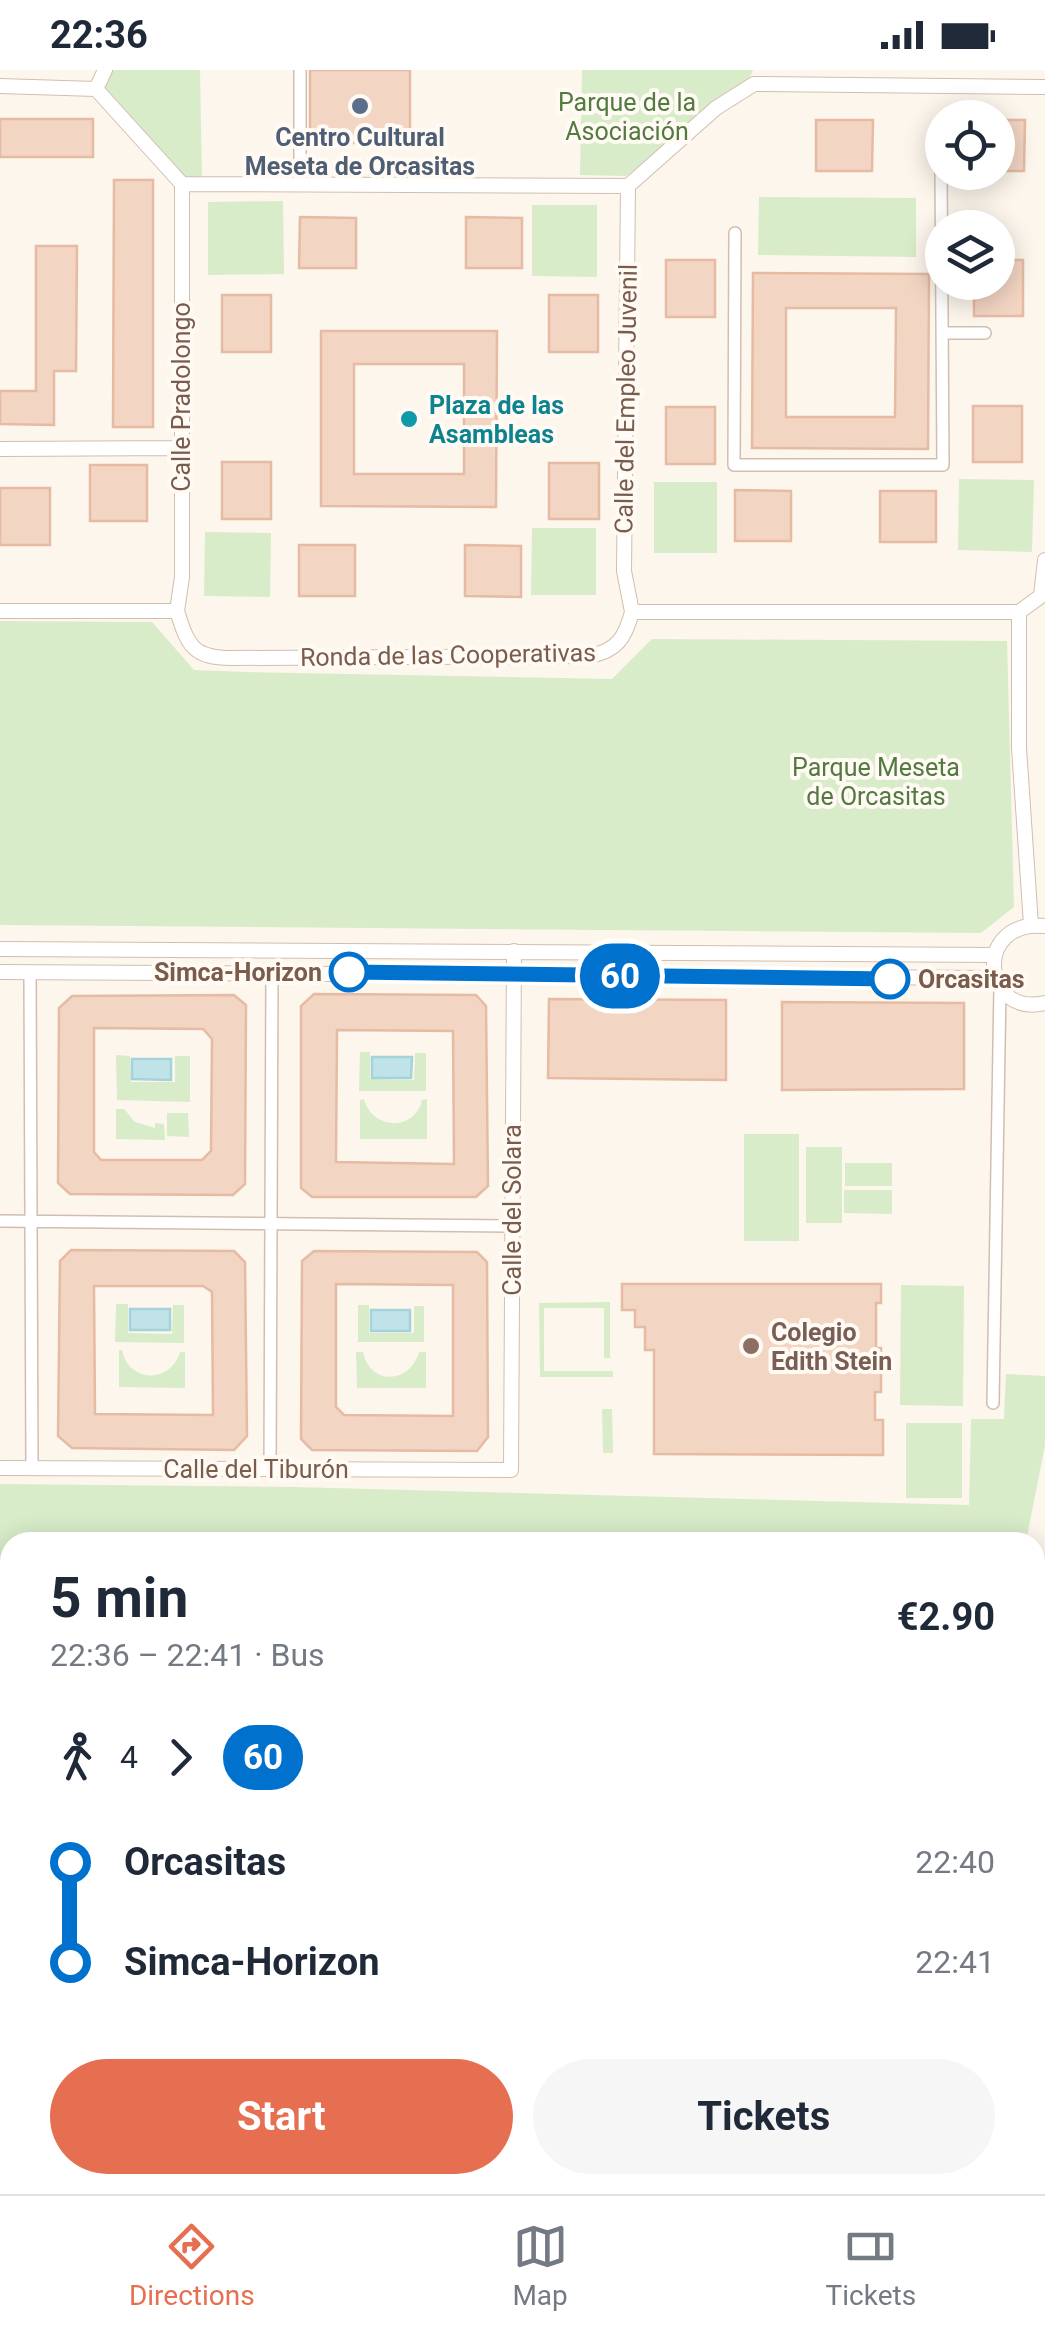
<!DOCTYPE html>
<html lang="en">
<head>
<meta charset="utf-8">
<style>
	body { margin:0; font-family:Roboto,sans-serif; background:#f6f6f7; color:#1f2937; height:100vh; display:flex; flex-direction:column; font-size:38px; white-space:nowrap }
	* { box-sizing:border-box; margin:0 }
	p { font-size:32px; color:#747a83 }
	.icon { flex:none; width:55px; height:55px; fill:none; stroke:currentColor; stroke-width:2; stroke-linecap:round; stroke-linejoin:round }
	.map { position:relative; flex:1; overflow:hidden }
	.sheet { position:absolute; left:0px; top:1462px; width:1045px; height:662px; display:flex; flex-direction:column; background:#fff; border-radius:30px 30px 0 0; box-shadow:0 5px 25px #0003 }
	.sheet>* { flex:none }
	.badge { padding:0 20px; border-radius:32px; font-size:35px; line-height:65px }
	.fabs { position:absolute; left:925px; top:30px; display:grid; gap:20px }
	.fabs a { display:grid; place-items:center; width:90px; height:90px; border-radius:50%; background:#fff; box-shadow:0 5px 25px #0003; font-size:50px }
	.map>.badge { position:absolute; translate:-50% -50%; box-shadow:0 0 0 5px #fff }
	.legs { display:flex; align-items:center; gap:15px; height:110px; padding:0 50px; font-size:32px }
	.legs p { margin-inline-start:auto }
	.overview { display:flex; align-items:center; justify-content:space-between; height:170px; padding:0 50px }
	h1 { font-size:55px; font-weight:700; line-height:75px }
	.cta { display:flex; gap:20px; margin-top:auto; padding:20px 50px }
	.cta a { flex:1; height:115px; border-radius:60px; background:#e76f51; color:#fff; font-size:40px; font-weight:700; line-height:115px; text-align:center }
	.cta a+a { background:#f6f6f7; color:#1f2937 }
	ul { padding:0 50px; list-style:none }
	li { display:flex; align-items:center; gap:35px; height:100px; font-size:38px }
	li i { display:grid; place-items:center; width:15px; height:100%; margin:0 12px; background:currentColor }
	li i::after { content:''; width:25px; height:25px; margin:-12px; border:8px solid; border-radius:50%; background:#fff }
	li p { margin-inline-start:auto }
	li:first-child i { background:linear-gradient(#0000 50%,currentColor 0) }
	li:last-child i { background:linear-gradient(currentColor 50%,#0000 0) }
	.status { display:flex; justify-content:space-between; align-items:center; height:70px; padding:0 50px; background:#fff; direction:ltr }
	.status svg { height:28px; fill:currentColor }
	.tab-bar { display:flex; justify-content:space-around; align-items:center; height:140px; border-top:2px solid #e0e1e3; background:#fff; font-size:28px; color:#747a83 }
	.tab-bar a { display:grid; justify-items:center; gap:5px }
	.tab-bar .selected { color:#e76f51 }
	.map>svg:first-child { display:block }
	.green { fill:#d8ecc9 }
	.water { fill:#bfe3e8; stroke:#a5d3da; stroke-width:2.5 }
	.building { fill:#f3d5c3; stroke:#e6bba3; stroke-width:2.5; fill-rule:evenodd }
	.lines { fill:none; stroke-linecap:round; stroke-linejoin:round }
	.pedestrian-casing { stroke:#d1beb0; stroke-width:14 }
	.minor-casing { stroke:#d1beb0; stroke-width:16 }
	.motorway-casing { stroke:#dad1cd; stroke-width:30 }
	.pedestrian { stroke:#fff; stroke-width:11 }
	.minor { stroke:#fff; stroke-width:14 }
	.motorway { stroke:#f7b7a3; stroke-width:28 }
	.rail-casing { stroke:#b9a8c9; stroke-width:9 }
	.rail { stroke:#fffaf3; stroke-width:5; stroke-dasharray:15; stroke-linecap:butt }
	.line-1-casing { stroke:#fff; stroke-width:22 }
	.line-1 { stroke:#0072ce; stroke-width:15 }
	.service-dot { fill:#5c6f8a; stroke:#fffaf3; stroke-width:4 }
	.culture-dot { fill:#0f9aa8; stroke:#fffaf3; stroke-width:4 }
	.stop-1-dot { fill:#fff; stroke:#0072ce; stroke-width:5 }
	.education-dot { fill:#8d6e63; stroke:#fffaf3; stroke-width:4 }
	.labels { text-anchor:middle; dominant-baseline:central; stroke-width:8; stroke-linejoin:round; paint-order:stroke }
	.park-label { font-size:25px; fill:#537a41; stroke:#fffaf3 }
	.service-label { font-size:25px; font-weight:bold; fill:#4e5e75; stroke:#fffaf3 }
	.street-label { font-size:25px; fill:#7a5c4d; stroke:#fffaf3 }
	.culture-label { font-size:25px; font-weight:bold; fill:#0d838f; stroke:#fffaf3; text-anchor:start }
	.stop-label { font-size:25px; font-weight:bold; fill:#7a5c4d; stroke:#fffaf3; text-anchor:end }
	.education-label { font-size:25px; font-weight:bold; fill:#785e54; stroke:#fffaf3; text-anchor:start }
</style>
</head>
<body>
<div class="status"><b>22:36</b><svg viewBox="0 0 49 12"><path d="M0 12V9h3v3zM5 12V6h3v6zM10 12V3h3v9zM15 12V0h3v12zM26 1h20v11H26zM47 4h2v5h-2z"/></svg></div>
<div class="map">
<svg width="1045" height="2124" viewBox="0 0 1045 2124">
	<rect width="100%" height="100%" fill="#fdf6ec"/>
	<path class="green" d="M111 0H200L202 110 185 109 101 18Z
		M582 0H753L747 14 626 106 580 105Z
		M759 127 916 128V187L758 185Z
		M283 131 284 204 208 205V132Z
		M532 135H597V207L532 206Z
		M959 409 1034 410 1032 482 958 480Z
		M654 412H717V483H654Z
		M532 458H596V525H531Z
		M205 462 271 463 270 527 204 526Z
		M0 551 152 552 194 600 246 602 612 609 652 569 1007 571 1014 837 981 863 0 855Z
		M360 982H370V1009L414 1010 415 983H426V1021H359Z
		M116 985 130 986 131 1012H175V986H190V1032L117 1030Z
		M364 1029C372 1060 415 1062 422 1030L427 1029V1069H360V1030Z
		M116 1039H124L135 1052 155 1058V1053L164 1054 165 1070 116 1069Z
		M167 1043H188L189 1067 167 1066Z
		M744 1064H799V1171H744Z
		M806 1077H842V1153H806Z
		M845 1093H892V1116H845Z
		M844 1120H892V1144L844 1143Z
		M901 1215 964 1216 963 1336 900 1335Z
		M610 1232V1288H604V1238H544V1301H613V1307H540L539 1233Z
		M116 1234H128V1263L172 1264 173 1235H184V1273L115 1272Z
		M358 1235H369V1263H414V1236H424V1272H358Z
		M119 1280H122C129 1314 171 1313 180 1282H185V1318L119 1317Z
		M356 1282H363C370 1316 410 1314 419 1282H426V1318H357Z
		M1006 1304 1045 1306V1375L1026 1472H10V1545L0 1544V1414L295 1417 969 1435 971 1349H1004Z
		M602 1339H612L613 1383H603Z
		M906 1353H962V1428H906Z"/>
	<path class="water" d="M372 987H412L411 1008H372Z
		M132 989H171V1010L132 1009Z
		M130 1239H170V1260H130Z
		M371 1240H410V1261H371Z"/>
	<path class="building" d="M310 0H410V73H310Z
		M0 49H93V87H0Z
		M816 50H873L872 101H816Z
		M998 50H1025L1024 101H998Z
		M114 110H153V357H113Z
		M300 147 356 148V198H299Z
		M466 147 522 148V198H466Z
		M36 176H77L76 301H54V355L0 354V321H36Z
		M666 190H715V247H666Z
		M998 190H1023V246H974V212H998Z
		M753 203 929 204 928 379 752 378ZM786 238H896L895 347H786Z
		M222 225H271V282H222Z
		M549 225H598V282H549Z
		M321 261H497L496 437 321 436ZM354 294H464V404H354Z
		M973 336H1022V392H973Z
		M666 337H715V394H666Z
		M222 392H271V449H222Z
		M549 393H599V449H549Z
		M90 395H147V451H90Z
		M0 418H50V475H0Z
		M735 420 791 421V471H735Z
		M880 421H936V472H880Z
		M299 475H355V526H299Z
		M465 475 521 476V527L465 526Z
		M314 924 476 925 486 936 488 1116 476 1127H312L301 1118V936ZM337 960 453 961 454 1094 336 1092Z
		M234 925 246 935 245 1114 233 1125 70 1124 58 1113 59 938 72 926ZM94 958 203 959 212 969 211 1081 202 1090H101L94 1082Z
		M549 929 726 930V1010L548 1008Z
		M782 932 964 933V1019L782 1020Z
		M71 1180 234 1181 245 1192 247 1366 234 1380 72 1378 58 1366 60 1191ZM94 1216H203L212 1222 213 1345 95 1344Z
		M314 1181 477 1182 487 1192 488 1367 477 1381 312 1380 301 1369 302 1191ZM336 1214 453 1215V1346L344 1345 336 1337Z
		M622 1214H881V1233H876V1278H881V1322H875V1350H883V1385L654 1384V1280H645V1257H635V1240H622Z"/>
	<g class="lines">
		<g class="pedestrian-casing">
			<path id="pedestrian" d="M300 0V114
				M735 163 734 395H943L941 99
				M942 263H985
				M30 902 32 1398
				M0 1151 512 1156
				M993 1333 1000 917
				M270 1399 272 902"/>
		</g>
		<g class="minor-casing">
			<path id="minor" d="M0 16 96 19 182 114 628 116 716 38 754 14 1045 17
				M96 19 105 0
				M628 116 624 501 632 542
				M0 379 180 378
				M0 541H177C188 576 193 588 232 588L589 586C617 581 625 568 632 542H1019
				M177 541 182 507V114
				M1031 855 1019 678V542L1041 526 1045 490
				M1045 856C972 849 982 948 1045 933
				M0 879 994 885
				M0 902 995 908
				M0 1398 511 1400 514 881"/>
		</g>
		<g class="motorway-casing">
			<path id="motorway" d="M0 1573 10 1576
				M0 1619 10 1620
				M1035 1670 1045 1671
				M1035 1719 1045 1720"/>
		</g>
		<use href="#pedestrian" class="pedestrian"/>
		<use href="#minor" class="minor"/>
		<use href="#motorway" class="motorway"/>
		<g class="rail-casing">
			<path id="rail" d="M954 2124 956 2115"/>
		</g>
		<use href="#rail" class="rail"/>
	</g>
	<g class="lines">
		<g class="line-1-casing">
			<path id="line-1" d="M349 902 890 909"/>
		</g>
		<use href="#line-1" class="line-1"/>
	</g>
	<circle class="service-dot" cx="360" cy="36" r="10"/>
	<circle class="culture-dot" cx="409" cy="349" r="10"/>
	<g class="stop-1-dot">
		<circle cx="349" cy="902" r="18"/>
		<circle cx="890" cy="909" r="18"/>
	</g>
	<circle class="education-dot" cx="751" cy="1276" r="10"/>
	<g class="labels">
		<g class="park-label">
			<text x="627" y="32">Parque de la<tspan x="627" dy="29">Asociación</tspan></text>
			<text x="876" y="697">Parque Meseta<tspan x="876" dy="29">de Orcasitas</tspan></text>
		</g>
		<g class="service-label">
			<text x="360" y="67">Centro Cultural<tspan x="360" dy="29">Meseta de Orcasitas</tspan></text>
		</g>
		<g class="street-label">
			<text transform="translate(181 327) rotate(-90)">Calle Pradolongo</text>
			<text transform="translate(626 329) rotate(-89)">Calle del Empleo Juvenil</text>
			<text transform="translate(448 585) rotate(-1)">Ronda de las Cooperativas</text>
			<text transform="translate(512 1140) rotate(-90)">Calle del Solara</text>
			<text x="256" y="1399">Calle del Tiburón</text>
		</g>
		<g class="culture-label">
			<text x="429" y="335">Plaza de las<tspan x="429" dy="29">Asambleas</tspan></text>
		</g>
		<g class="stop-label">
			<text x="322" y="902">Simca-Horizon</text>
			<text x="918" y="909" text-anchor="start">Orcasitas</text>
		</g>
		<g class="education-label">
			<text x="771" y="1262">Colegio<tspan x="771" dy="29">Edith Stein</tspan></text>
		</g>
	</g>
</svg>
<div class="fabs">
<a><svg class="icon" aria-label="locate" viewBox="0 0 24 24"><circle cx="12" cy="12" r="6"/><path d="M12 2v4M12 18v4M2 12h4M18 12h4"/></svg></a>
<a><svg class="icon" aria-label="layers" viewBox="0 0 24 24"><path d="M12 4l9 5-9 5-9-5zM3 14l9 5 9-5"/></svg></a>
</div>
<b class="badge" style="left:620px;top:906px;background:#0072ce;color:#fff">60</b>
<section class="sheet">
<div class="overview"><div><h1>5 min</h1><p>22:36 – 22:41 · Bus</p></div><b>€2.90</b></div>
<div class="legs"><svg class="icon" aria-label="walk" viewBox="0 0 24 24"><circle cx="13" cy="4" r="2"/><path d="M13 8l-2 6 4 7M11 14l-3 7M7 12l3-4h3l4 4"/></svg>4<svg class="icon" aria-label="forward" viewBox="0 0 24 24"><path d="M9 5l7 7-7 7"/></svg><b class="badge" style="background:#0072ce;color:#fff">60</b></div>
<ul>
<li><i style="color:#0072ce"></i><b>Orcasitas</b><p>22:40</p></li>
<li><i style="color:#0072ce"></i><b>Simca-Horizon</b><p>22:41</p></li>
</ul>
<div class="cta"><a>Start</a><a>Tickets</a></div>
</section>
</div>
<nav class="tab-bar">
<a class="selected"><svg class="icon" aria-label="directions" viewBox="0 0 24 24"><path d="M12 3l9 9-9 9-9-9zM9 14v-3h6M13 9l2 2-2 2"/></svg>Directions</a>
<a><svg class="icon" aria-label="map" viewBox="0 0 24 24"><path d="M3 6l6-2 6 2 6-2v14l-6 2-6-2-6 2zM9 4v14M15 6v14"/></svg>Map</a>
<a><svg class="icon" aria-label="tickets" viewBox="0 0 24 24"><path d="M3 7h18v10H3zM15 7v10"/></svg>Tickets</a>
</nav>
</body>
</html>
